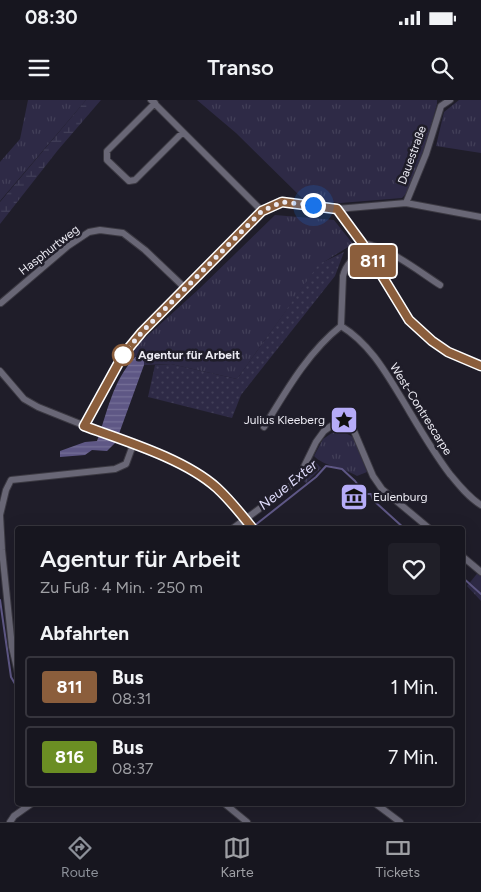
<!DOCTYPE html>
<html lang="de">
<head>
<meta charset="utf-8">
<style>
	body { margin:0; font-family:Figtree,sans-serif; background:#201f28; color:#f1f3f6; height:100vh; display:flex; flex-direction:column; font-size:19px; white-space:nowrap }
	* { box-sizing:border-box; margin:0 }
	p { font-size:16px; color:#9e9fa4 }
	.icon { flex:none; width:28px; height:28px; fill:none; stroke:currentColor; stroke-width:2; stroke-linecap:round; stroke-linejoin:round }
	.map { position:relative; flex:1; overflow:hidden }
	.side { position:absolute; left:15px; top:426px; width:450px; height:280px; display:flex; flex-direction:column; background:#17161f; border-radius:5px; box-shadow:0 5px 20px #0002,0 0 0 1px #36353d }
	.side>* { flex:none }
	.badge { padding:0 10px; border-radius:4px; font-size:18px; line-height:32px }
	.you { position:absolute; width:25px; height:25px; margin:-12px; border:4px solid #fff; border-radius:50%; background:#1a73e8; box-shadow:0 0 0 8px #1a73e833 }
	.map>.badge { position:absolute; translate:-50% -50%; box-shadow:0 0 0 2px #fff }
	h2 { padding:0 25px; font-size:19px; line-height:45px }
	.round { display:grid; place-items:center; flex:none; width:52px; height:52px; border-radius:5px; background:#201f28 }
	.headline { display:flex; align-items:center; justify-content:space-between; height:85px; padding:0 25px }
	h1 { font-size:24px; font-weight:600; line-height:38px }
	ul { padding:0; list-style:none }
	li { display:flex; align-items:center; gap:15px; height:62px; margin:0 10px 8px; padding:0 15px; border:2px solid #36353d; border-radius:5px }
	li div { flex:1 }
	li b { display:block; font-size:19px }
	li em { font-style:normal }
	li .badge { min-width:55px; font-weight:700; text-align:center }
	.status { display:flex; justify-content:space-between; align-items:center; height:35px; padding:0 25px; background:#17161f; direction:ltr }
	.status svg { height:14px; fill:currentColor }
	header { display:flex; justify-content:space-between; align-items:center; height:65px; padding:0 25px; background:#17161f; font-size:22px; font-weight:600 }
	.dock { display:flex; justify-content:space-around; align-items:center; height:70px; border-top:1px solid #36353d; background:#17161f; font-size:14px; color:#9e9fa4 }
	.dock a { display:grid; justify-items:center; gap:2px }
	.dock .current { color:#8c9099 }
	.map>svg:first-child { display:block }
	.grass { fill:url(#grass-tufts) }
	.wetland { fill:url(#wetland-marsh) }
	.garden { fill:url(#garden-dots) }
	.water { fill:url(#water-rules) }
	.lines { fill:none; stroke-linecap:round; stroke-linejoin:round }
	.stream { stroke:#5e5785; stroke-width:2 }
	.street-casing { stroke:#3b3942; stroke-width:8 }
	.street { stroke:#696776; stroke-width:6 }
	.line-casing { stroke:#fff; stroke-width:11 }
	.line { stroke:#8b5e3c; stroke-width:8 }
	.walk { stroke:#ebeaf2; stroke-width:5; stroke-dasharray:0 9 }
	.stop-dot { fill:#fff; stroke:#8b5e3c; stroke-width:2.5 }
	.labels { text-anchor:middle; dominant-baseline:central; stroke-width:5; stroke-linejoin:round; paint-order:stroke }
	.street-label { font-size:12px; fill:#ebeaf2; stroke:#1f1d29 }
	.stop-label { font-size:12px; font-weight:bold; fill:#ebeaf2; stroke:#1f1d29; text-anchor:start }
	.poi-label { font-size:12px; fill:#ebeaf2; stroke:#1f1d29; text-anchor:end }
	.water-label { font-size:14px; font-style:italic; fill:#e0ddfc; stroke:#1f1d29 }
</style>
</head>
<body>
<div class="status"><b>08:30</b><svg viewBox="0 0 49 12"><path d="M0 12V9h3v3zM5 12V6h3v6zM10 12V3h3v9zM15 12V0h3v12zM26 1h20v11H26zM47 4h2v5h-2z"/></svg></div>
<header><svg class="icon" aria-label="menu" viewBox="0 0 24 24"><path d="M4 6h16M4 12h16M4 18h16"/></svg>Transo<svg class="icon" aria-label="search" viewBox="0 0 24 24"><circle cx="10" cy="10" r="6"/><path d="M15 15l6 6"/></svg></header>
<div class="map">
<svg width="481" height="722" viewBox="0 0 481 722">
	<defs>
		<pattern id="grass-tufts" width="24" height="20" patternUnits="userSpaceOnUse" patternTransform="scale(1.25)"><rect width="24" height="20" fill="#2e2a46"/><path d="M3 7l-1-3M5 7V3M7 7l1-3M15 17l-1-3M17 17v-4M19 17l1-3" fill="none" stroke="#423f58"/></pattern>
		<pattern id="wetland-marsh" width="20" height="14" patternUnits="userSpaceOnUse" patternTransform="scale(1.25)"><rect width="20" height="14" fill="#2e2a46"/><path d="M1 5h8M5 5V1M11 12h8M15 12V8" fill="none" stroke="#423f58"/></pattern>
		<pattern id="garden-dots" width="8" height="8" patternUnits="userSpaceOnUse" patternTransform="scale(1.25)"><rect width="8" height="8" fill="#2e2a46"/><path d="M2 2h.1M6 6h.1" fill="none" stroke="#423f58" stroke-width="1.8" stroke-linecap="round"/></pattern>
		<pattern id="water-rules" width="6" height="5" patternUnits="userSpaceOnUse" patternTransform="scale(1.25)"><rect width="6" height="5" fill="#5e5785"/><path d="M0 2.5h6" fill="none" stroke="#756f97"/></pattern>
	</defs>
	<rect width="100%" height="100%" fill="#1f1d29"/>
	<path class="grass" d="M28 0H86L0 101V62L20 39Z
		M197 0H437V4C431 26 418 85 402 98L340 103 303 99 236 33Z
		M459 0H481V53L436 46 444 12Z
		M275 115 334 120 353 144 319 165 237 279 171 264 144 265V261L135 257 130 263 128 261 135 247 199 189Z
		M338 329 353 337 367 372 357 376C344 368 323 366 314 356L323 339Z
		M312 358 321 368 306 383 301 379Z
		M480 470 481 472V501L467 486Z"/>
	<path class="wetland" d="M86 0H101L58 50 0 124V102Z"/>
	<path class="garden" d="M344 152 335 176 241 295 232 318 148 297 155 265 171 264 237 279 319 164Z"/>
	<path class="water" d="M135 257H139L144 261V265L116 342 107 351 92 350 85 355 60 357V351L85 342 97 341C108 311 112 282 135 257Z"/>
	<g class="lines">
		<path class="stream" d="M254 426 316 377 326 366 342 369 355 381 365 394H371L373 400 405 429
			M462 477 481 494
			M0 500 11 577 18 589"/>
		<g class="street-casing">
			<path id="street" d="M151 0 262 111
				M155 3 107 51V60L129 81 135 80 183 32
				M406 103 481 117
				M337 109 362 143 409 221 432 241 448 252 481 266
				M362 143C388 147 417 170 440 185
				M1 203 68 146 89 132 100 130 123 133 145 150 185 188
				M341 226C369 243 385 271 402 299 417 324 431 349 449 373 458 384 468 397 481 405
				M341 226 343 176C346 163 355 157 366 149
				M0 271 24 299 38 307 183 365 217 388 253 429
				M84 326 123 255 142 232 262 111 282 102 337 109 406 103 426 54 441 6 450 0
				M264 327C286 291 308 252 341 226
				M232 429 297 381 316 342 324 331 331 326 339 325 347 326 354 331 373 376 382 389 430 429
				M462 456 481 472
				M18 573 12 547 2 450 0 415 6 390 11 380 115 369 126 364 133 345
				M225 704 247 722
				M376 704 400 722
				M10 722 14 716 31 704"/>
		</g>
		<use href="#street" class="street"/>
	</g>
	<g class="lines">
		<g class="line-casing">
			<path id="line" d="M253 429C242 415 230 400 217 388 185 359 125 341 84 326L123 255 142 232 262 111 282 102 337 109 362 143 409 220 432 241 448 252 481 266"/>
		</g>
		<use href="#line" class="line"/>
		<path class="walk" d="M123 255 142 232 262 111 282 102 313 105"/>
	</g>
	<defs>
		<g id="sight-square" transform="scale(1.4375)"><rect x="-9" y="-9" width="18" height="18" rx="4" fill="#b6acf8" stroke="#1f1d29"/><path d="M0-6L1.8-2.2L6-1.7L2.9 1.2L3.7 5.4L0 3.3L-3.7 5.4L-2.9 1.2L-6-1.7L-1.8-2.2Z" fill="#111"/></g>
		<g id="museum-square" transform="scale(1.4375)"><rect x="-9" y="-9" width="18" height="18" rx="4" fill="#b6acf8" stroke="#1f1d29"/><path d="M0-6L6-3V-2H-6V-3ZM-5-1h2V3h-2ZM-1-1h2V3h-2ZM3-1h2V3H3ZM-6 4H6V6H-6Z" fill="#111"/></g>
	</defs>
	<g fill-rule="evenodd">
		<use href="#sight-square" x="344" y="320"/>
		<use href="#museum-square" x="354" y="397"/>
	</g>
	<circle class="stop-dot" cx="123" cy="255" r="10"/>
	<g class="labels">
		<g class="street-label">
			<text transform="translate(412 55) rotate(-70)">Dauestraße</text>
			<text transform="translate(49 150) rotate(-38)">Hasphurtweg</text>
			<text transform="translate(421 309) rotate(58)">West-Contrescarpe</text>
		</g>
		<g class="stop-label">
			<text x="138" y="255">Agentur für Arbeit</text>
		</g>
		<g class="poi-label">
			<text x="325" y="320">Julius Kleeberg</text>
			<text x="373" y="397" text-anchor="start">Eulenburg</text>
		</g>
		<g class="water-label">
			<text transform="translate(288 385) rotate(-39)">Neue Exter</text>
		</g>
	</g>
</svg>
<div class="you" style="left:313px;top:105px"></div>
<b class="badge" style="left:373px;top:161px;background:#8b5e3c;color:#fff">811</b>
<section class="side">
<div class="headline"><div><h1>Agentur für Arbeit</h1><p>Zu Fuß · 4 Min. · 250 m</p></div><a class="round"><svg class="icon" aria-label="heart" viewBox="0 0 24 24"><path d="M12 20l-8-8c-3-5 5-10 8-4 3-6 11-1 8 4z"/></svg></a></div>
<h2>Abfahrten</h2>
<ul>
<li><span class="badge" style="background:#8b5e3c;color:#fff">811</span><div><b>Bus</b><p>08:31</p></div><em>1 Min.</em></li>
<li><span class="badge" style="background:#6b8e23;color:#fff">816</span><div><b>Bus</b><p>08:37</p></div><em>7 Min.</em></li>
</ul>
</section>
</div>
<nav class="dock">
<a class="current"><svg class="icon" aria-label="directions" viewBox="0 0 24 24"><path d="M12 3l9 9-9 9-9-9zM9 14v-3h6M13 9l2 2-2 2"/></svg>Route</a>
<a><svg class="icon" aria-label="map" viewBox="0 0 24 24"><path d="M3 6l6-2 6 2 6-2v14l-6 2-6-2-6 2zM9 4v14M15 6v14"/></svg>Karte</a>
<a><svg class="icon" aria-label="tickets" viewBox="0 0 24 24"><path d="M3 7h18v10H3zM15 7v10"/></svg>Tickets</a>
</nav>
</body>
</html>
